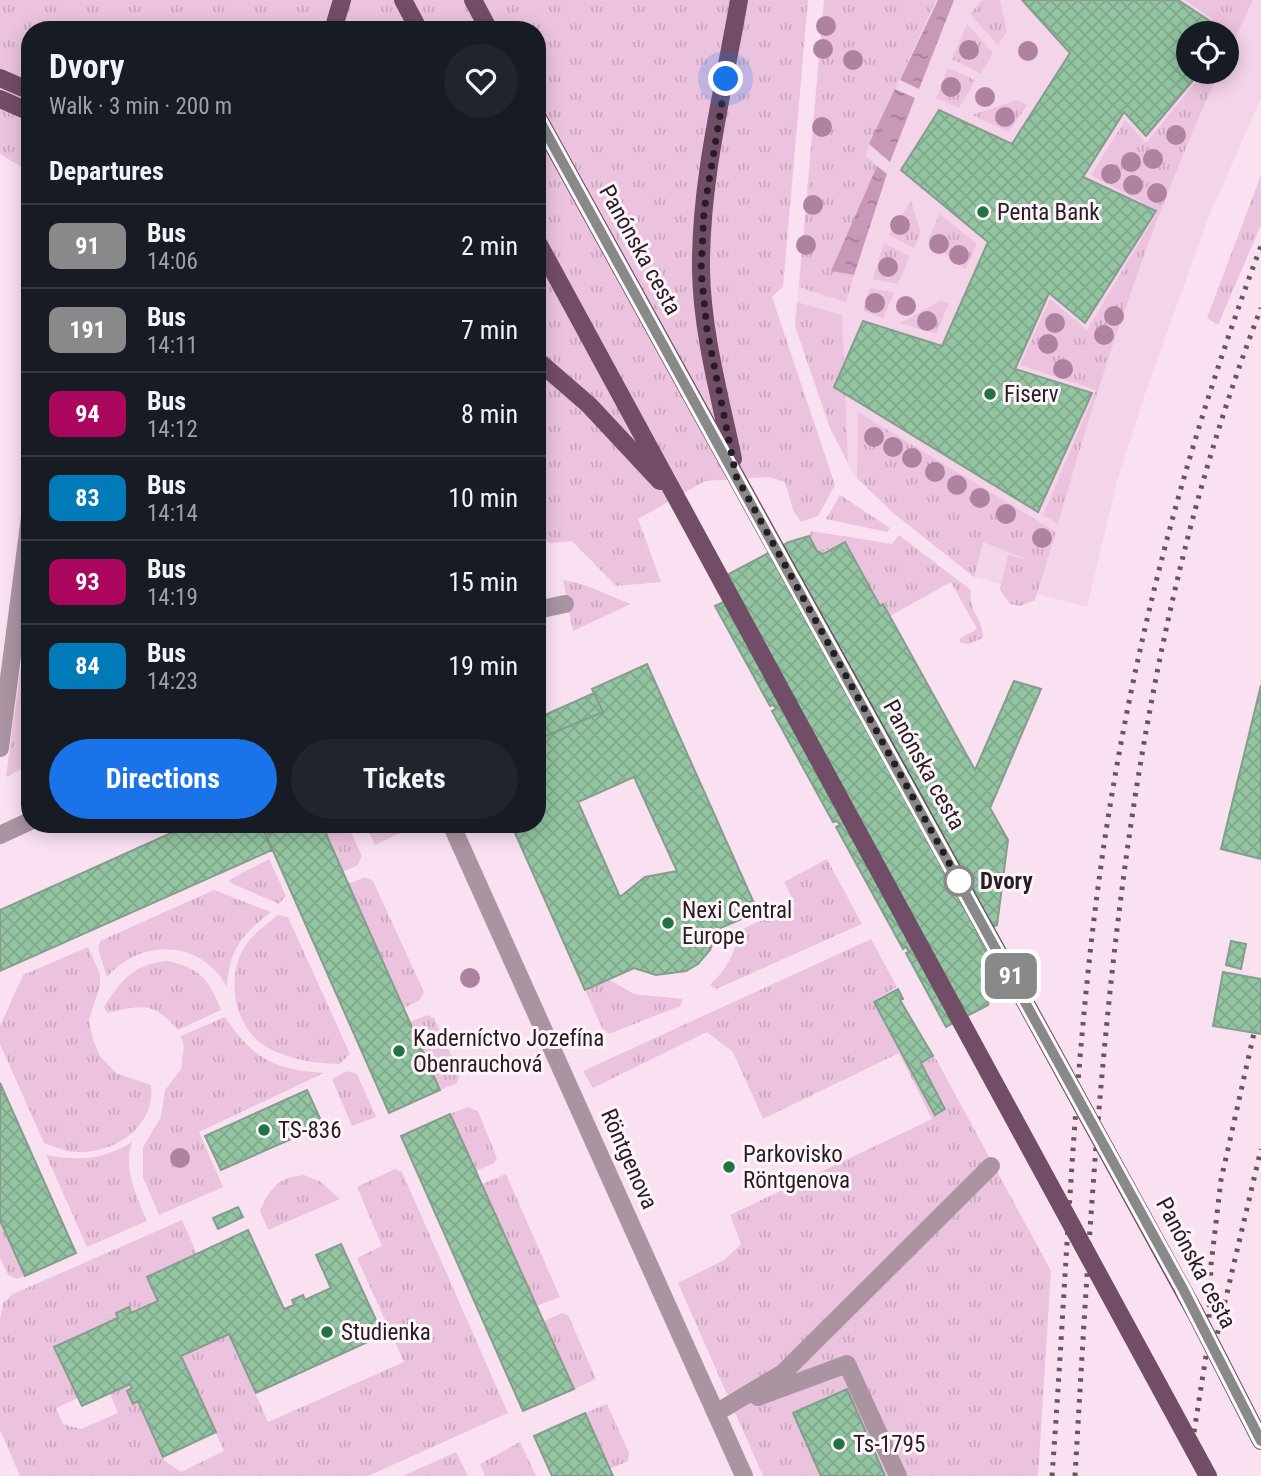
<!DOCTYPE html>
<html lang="en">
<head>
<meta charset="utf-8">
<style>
	body { margin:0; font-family:"Roboto Condensed",sans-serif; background:#20242c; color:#f1f3f6; height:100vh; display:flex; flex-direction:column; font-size:26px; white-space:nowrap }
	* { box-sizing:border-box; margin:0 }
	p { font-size:23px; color:#9ea1a6 }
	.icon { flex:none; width:38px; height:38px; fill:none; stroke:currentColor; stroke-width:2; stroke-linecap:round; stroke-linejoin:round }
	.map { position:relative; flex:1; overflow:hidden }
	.details { position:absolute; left:21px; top:21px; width:525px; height:812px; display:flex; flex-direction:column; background:#171b24; border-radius:28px; box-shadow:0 4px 18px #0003 }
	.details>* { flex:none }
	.badge { padding:0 14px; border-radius:10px; font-size:24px; line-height:46px }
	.buttons { position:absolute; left:1176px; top:21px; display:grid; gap:14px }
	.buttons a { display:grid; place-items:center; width:63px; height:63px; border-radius:50%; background:#171b24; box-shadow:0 4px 18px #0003; font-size:35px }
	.you { position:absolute; width:35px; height:35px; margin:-18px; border:5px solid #fff; border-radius:50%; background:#1a73e8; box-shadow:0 0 0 10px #1a73e833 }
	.map>.badge { position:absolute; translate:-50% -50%; box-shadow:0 0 0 4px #fff }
	h2 { padding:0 28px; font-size:26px; line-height:63px }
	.round { display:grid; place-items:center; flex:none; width:74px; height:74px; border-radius:37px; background:#20242c }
	.summary { display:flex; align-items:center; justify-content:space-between; height:119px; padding:0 28px }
	h1 { font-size:33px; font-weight:700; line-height:52px }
	.button { display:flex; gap:14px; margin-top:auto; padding:14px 28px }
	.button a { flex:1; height:80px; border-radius:42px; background:#1a73e8; color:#fff; font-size:28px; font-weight:700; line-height:80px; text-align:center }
	.button a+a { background:#20242c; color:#f1f3f6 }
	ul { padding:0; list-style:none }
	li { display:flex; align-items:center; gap:21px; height:84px; padding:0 28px; border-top:2px solid #363941 }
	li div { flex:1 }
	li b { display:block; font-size:26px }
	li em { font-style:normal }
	li .badge { min-width:77px; font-weight:700; text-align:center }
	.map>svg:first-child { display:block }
	.built { fill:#f4d4e9; fill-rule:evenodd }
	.grass { fill:url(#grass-tufts) }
	.water { fill:url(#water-ripples) }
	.building { fill:url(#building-cross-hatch); stroke:#869c8c; stroke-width:2; fill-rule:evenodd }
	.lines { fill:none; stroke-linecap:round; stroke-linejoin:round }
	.minor { stroke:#aa94a2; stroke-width:18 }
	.major { stroke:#724d67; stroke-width:18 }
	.rail { stroke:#655760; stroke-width:5; stroke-dasharray:3.5 7; stroke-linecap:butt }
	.major-bridge { stroke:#724d67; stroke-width:18 }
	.tree { fill:#af82a2 }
	.line-casing { stroke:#fff; stroke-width:16 }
	.line { stroke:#898989; stroke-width:10 }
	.walk { stroke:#271e24; stroke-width:7; stroke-dasharray:0 12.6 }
	.poi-dot { fill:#217343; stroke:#fef4fa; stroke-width:2.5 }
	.stop-dot { fill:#fff; stroke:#898989; stroke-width:3.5 }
	.labels { text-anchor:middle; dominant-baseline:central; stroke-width:6; stroke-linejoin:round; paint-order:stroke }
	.poi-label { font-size:23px; fill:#271e24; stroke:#fef4fa; text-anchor:start }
	.street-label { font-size:23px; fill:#271e24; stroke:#fef4fa }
	.stop-label { font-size:23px; font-weight:bold; fill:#271e24; stroke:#fef4fa; text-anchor:start }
</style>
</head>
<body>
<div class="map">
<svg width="1261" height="1476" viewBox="0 0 1261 1476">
	<defs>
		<pattern id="grass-tufts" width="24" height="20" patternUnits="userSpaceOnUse" patternTransform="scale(1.75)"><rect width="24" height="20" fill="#ecc3de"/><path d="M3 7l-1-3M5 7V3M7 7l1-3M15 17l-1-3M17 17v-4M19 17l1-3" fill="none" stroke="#caa7be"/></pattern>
		<pattern id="water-ripples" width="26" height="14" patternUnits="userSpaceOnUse" patternTransform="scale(1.75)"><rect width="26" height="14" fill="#c998b9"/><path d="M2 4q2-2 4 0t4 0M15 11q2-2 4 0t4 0" fill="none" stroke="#a37b96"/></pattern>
		<pattern id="building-cross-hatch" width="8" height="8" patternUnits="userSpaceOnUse" patternTransform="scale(1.75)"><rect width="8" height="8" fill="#93c5a2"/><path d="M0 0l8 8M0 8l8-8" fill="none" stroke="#7fa98b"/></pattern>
	</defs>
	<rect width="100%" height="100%" fill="#fae1f2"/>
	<path class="built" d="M824 0H1261V98L1207 221 1145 394 1117 481 1087 607 974 577 892 512 854 475 830 428 795 326ZM1188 33H1227V72H1188Z"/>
	<path class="grass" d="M0 0H808L783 287 772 297 835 485 818 516 801 522 793 510 785 482 769 477 705 481 638 519 661 582 616 586 572 541 549 543 537 530V30H30V172L0 154Z
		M824 0H936L865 155 877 166 832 270 854 275 846 302 799 287Z
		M982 0H1000L1007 32 998 45 970 14Z
		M1185 0H1253L1227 56V44L1234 34Z
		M967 24 993 53 981 74 952 59Z
		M948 68 975 80 959 108 936 98Z
		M1204 72H1219C1152 218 1102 370 1058 524L1043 515 1096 390 1020 365 1050 299 1087 330 1158 211 1091 175 1125 120 1146 143Z
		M1017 100 1027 105 1009 132 972 115Z
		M1261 175V225L1218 325 1207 318Z
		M911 201 921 233 914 248 889 235Z
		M940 214 977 244 965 270 928 239Z
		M884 243 910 256 898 284 873 279Z
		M870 288 894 293 883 318 863 311Z
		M940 301 949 303 936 334 900 323Z
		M797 302 842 315 848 463 830 428 795 326Z
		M858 412 1056 532 1035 600 1020 606 1010 604 1000 590 1008 555 1029 560 983 542 974 577 892 512 857 478Z
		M840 495 890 528 887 532 826 519Z
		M811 531 892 544 899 535 971 590C968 611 983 618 983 638L969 644 961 643 959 639 977 629 951 582 890 616 884 604 880 606 845 542 820 553 809 536Z
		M563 580C590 584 606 595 631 604L573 631Z
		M30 600V765L6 777Z
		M319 824H347L362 856 358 865 343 872Z
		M365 824H419L375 845Z
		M269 859 286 896 279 904 231 883 229 880Z
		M827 859 862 924 716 989 710 985C727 969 735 953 740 930L795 905 784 882Z
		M365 877 373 881 424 992 420 1000 404 1008 348 884Z
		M214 890 271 912C241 936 230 948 227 987 201 939 141 938 107 977L98 949 100 941Z
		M278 915 288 917 350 1054 339 1064C316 1064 290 1059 270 1049 234 1031 224 977 246 945 254 933 267 924 278 915Z
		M871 939 897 987 873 1001 935 1116 947 1109 922 1063 935 1057 1051 1271 1038 1476H763L678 1283 724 1260 741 1244 730 1215 932 1119 899 1053 763 1119 733 1052 707 1032 593 1088 583 1071Z
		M88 947 100 974V986L89 1020 93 1040 100 1056 116 1073 151 1085C156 1124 118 1152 81 1152 68 1153 56 1147 44 1143L0 1044V1026L23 975Z
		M167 961C200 968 209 979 221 1010L178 1030C153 1001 142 1005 107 1013L104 1007C121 980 134 964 167 961Z
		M608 979 634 994 683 999 680 1006 609 1034 602 1028 585 990Z
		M427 1015 434 1018 460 1074 457 1083 440 1090 410 1022Z
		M225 1017C253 1059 275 1070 324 1073L199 1132 223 1187 159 1215 143 1177V1147L161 1117 165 1090 181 1069 184 1047 181 1036Z
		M347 1071 357 1074 376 1117 352 1126 332 1079Z
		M468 1107 478 1111 497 1158 494 1163 476 1171 450 1114Z
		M132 1142C123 1170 136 1194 147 1221L87 1247 46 1155C79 1161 103 1160 132 1142Z
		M395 1169 402 1172 508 1413 368 1476H20L0 1430V1319L3 1303 13 1294 182 1220 197 1254 147 1277 158 1301 131 1313 129 1307 116 1313 118 1318 55 1347 78 1398 56 1408 63 1424 81 1429 118 1413 110 1394 130 1384 132 1388 127 1391 133 1404 138 1401 165 1461 181 1472 224 1451 181 1356 229 1334 268 1422 404 1362 357 1258 382 1246 357 1187Z
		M506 1174 560 1297 537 1306 482 1184Z
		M304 1175 321 1182 340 1199 268 1230 260 1211C270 1188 279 1177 304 1175Z
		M0 1220 25 1276 17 1279 8 1275 0 1258Z
		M562 1313 568 1315 596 1379 574 1389 544 1321Z
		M607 1404 629 1453 628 1461 610 1469 585 1413Z
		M520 1442 536 1476H485L480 1464Z
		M456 1452 468 1476H403Z"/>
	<path class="water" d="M938 0H954L919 89 900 80Z
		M895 89 915 98 890 162 869 144Z
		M877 166 887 174 854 275 831 271Z"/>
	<path class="building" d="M1022 0H1178L1231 35 1227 41V33H1188V72H1200L1146 136 1124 112 1083 177 1156 211 1085 323 1049 293 1015 369 1092 393 1038 512 834 387 863 321 942 346 988 242 901 170 939 110 1012 144 1070 53Z
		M809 536 817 551 823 554 845 542 880 606 883 604 975 770 1014 681 1041 689 990 808 1008 840 997 925 977 935 993 965 988 1005 946 1027 906 953 909 952 906 947 903 949 836 827 840 825 837 821 833 822 772 711 776 709 773 705 770 706 715 606 732 598 725 576 789 542Z
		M647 664 758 912 718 929 710 950 698 964 686 971 656 975 634 968 585 990 511 824H537V717L546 736 603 712 592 689ZM634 777 677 871 645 877 620 897 578 802Z
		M1261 685V859L1221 849Z
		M594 693 603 712 546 736 538 718Z
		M191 824H261L272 850 0 971V910Z
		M291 824 322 825 440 1090 389 1113 266 835Z
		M1231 941 1246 944 1241 969 1226 965Z
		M1223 972 1261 979V1034L1213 1026Z
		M898 989 903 999 900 1000 933 1056 921 1063 945 1109 935 1115 874 1002Z
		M0 1083 76 1253 25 1276 0 1220Z
		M307 1090 323 1125 221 1170 205 1136Z
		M450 1114 574 1389 523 1411 401 1136Z
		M238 1207 243 1217 218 1229 213 1218Z
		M248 1230 284 1309 294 1305 292 1300 303 1295 305 1300 331 1288 316 1255 341 1244 383 1335 256 1393 229 1334 181 1356 216 1432 163 1457 138 1401 133 1404 127 1391 132 1388 130 1384 82 1406 54 1347 118 1318 116 1313 129 1307 131 1313 158 1301 147 1277Z
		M847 1389 885 1476H821L793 1413Z
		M585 1413 613 1476H552L534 1436Z"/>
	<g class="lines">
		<path class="minor" d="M537 610 565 604
			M0 748 30 517
			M451 824 744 1476
			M0 835 30 821
			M758 1397 847 1364 898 1476
			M716 1413 783 1373 991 1166"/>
		<path class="major" d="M403 0 419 30
			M473 0 489 30
			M333 30 342 0
			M0 78 30 91
			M0 99 30 112
			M537 116 909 790
			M537 241 789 705
			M537 360 589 405 660 481
			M733 459C720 397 702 333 701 270 700 180 724 88 739 0"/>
		<path class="rail" d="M1215 1344 1261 1149
			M1194 1432 1208 1343 1211 1265 1221 1180 1254 1033
			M1052 1476C1066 1288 1072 1098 1095 911 1123 683 1180 461 1261 246
			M1075 1476C1098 1083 1117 680 1261 308"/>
		<path class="major-bridge" d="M789 705 1208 1476
			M909 790 1196 1314 1261 1441"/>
	</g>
	<g class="tree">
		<circle cx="826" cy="26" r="10"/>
		<circle cx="823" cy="49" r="10"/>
		<circle cx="969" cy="50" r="10"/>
		<circle cx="1028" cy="51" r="10"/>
		<circle cx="853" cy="60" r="10"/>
		<circle cx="951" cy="87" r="10"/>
		<circle cx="985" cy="97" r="10"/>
		<circle cx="1005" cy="117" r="10"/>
		<circle cx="822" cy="127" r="10"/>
		<circle cx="1176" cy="135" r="10"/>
		<circle cx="1153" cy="159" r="10"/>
		<circle cx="1131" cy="162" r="10"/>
		<circle cx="1111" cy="174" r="10"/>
		<circle cx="1133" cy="185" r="10"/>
		<circle cx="1157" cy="193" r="10"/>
		<circle cx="813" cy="205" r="10"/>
		<circle cx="900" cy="225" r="10"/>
		<circle cx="939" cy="244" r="10"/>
		<circle cx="806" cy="245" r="10"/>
		<circle cx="959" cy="255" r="10"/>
		<circle cx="888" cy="267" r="10"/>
		<circle cx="875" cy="303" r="10"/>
		<circle cx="906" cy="306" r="10"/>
		<circle cx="1114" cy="316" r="10"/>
		<circle cx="927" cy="321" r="10"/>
		<circle cx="1055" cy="323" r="10"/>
		<circle cx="1104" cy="335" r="10"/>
		<circle cx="1048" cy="344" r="10"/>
		<circle cx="1063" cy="369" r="10"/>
		<circle cx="874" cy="437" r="10"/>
		<circle cx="893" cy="447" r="10"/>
		<circle cx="912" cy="458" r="10"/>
		<circle cx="935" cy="472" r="10"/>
		<circle cx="957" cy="485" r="10"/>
		<circle cx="980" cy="498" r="10"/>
		<circle cx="1006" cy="514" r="10"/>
		<circle cx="1042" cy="538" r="10"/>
		<circle cx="470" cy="978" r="10"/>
		<circle cx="180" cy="1158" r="10"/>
	</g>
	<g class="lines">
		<g class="line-casing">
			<path id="line" d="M537 116 1183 1289 1261 1441"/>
		</g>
		<use href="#line" class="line"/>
		<path class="walk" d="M726 79 704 211 701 271 707 330 736 476 959 881"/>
	</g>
	<g class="poi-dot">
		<circle cx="983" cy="212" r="7"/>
		<circle cx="990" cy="394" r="7"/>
		<circle cx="668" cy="923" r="7"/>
		<circle cx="399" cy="1051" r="7"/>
		<circle cx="264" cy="1130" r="7"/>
		<circle cx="729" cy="1167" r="7"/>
		<circle cx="327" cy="1332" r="7"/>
		<circle cx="839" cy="1444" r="7"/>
	</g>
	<circle class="stop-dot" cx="959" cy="881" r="14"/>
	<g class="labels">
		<g class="poi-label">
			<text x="997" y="212">Penta Bank</text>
			<text x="1004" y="394">Fiserv</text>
			<text x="682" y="910">Nexi Central<tspan x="682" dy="26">Europe</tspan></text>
			<text x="413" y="1038">Kaderníctvo Jozefína<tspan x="413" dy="26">Obenrauchová</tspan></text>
			<text x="278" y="1130">TS-836</text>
			<text x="743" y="1154">Parkovisko<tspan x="743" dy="26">Röntgenova</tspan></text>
			<text x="341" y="1332">Studienka</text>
			<text x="853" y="1444">Ts-1795</text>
		</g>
		<g class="street-label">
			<text transform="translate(640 250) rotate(61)">Panónska cesta</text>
			<text transform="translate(924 765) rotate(61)">Panónska cesta</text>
			<text transform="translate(629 1159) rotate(66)">Röntgenova</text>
			<text transform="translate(1196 1263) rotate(62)">Panónska cesta</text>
		</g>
		<g class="stop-label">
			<text x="980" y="881">Dvory</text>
		</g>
	</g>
</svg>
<div class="buttons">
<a><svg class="icon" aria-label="locate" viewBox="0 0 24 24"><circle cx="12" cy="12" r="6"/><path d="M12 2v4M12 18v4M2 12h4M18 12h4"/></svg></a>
</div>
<div class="you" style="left:726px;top:79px"></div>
<b class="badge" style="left:1011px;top:976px;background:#898989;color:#fff">91</b>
<section class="details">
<div class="summary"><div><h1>Dvory</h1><p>Walk · 3 min · 200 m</p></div><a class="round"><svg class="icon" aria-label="heart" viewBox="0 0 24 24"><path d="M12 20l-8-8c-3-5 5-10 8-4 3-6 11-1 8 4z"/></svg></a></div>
<h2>Departures</h2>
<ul>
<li><span class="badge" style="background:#898989;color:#fff">91</span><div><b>Bus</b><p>14:06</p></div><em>2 min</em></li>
<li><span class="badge" style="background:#898989;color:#fff">191</span><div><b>Bus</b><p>14:11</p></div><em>7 min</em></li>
<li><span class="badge" style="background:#ab075f;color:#fff">94</span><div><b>Bus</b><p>14:12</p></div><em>8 min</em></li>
<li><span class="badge" style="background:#007ab8;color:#fff">83</span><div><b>Bus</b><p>14:14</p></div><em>10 min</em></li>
<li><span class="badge" style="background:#ab075f;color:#fff">93</span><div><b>Bus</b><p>14:19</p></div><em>15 min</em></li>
<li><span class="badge" style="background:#007ab8;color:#fff">84</span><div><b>Bus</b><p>14:23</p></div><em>19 min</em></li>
</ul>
<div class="button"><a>Directions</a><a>Tickets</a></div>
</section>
</div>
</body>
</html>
